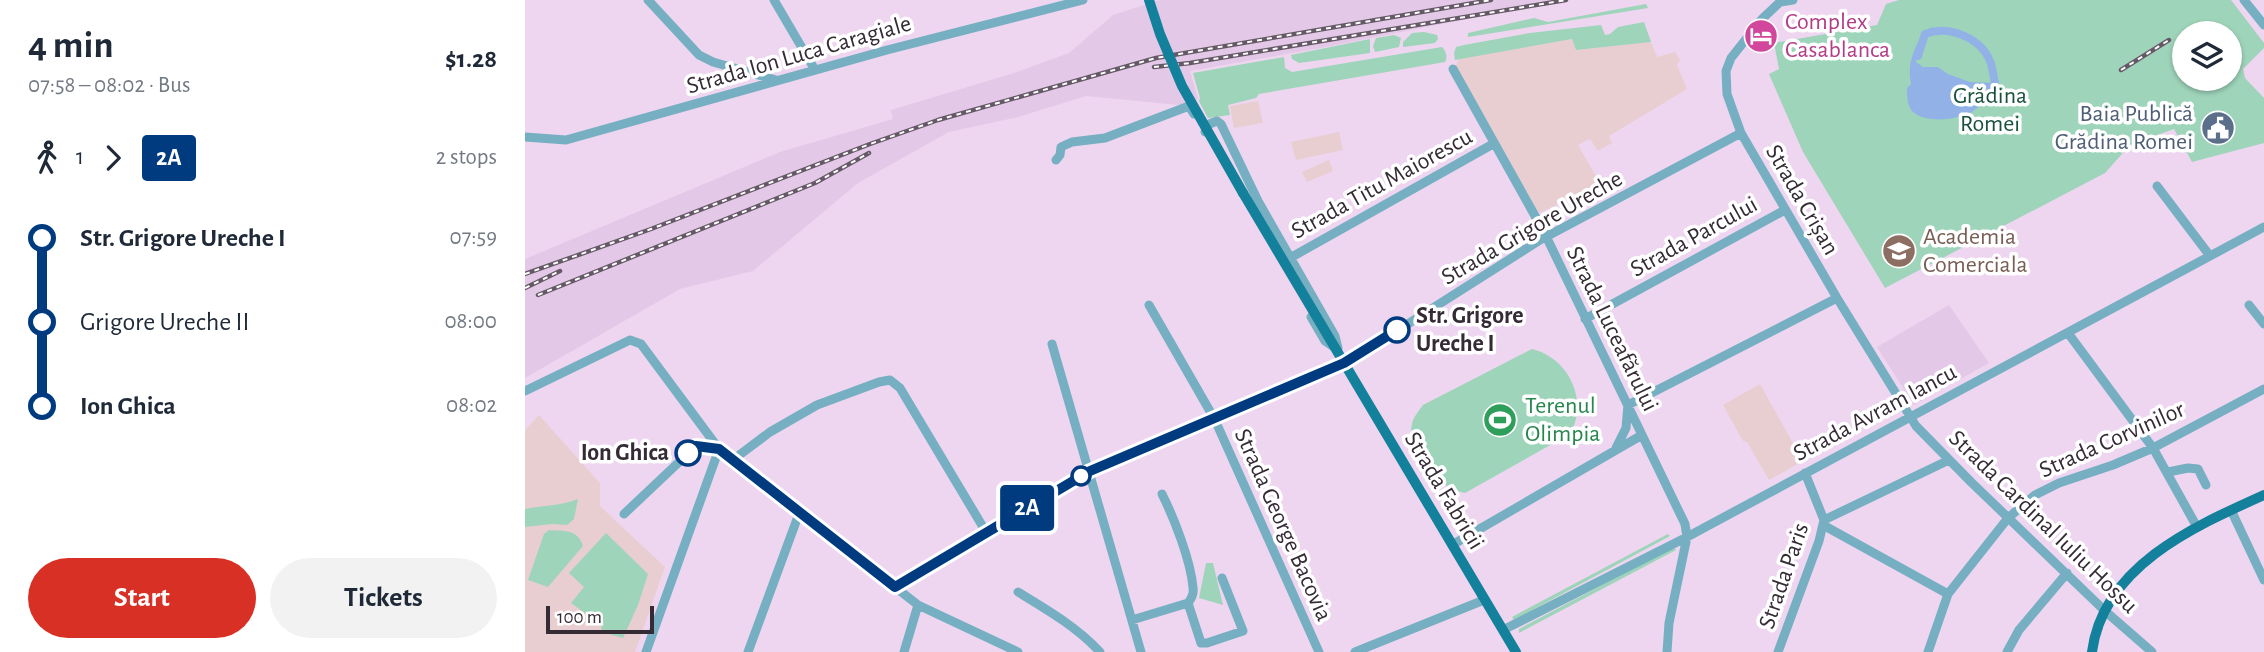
<!DOCTYPE html>
<html lang="en">
<head>
<meta charset="utf-8">
<style>
	body { margin:0; font-family:"Alegreya Sans",sans-serif; background:#f2f2f3; color:#1f2937; height:100vh; display:flex; flex-direction:column; font-size:26px; white-space:nowrap }
	* { box-sizing:border-box; margin:0 }
	p { font-size:23px; color:#747a83 }
	.icon { flex:none; width:38px; height:38px; fill:none; stroke:currentColor; stroke-width:2; stroke-linecap:round; stroke-linejoin:round }
	.map { position:relative; flex:1; overflow:hidden }
	.details { display:flex; flex-direction:column; background:#fff; width:525px }
	.details>* { flex:none }
	.badge { padding:0 14px; border-radius:5px; font-size:24px; line-height:46px }
	.buttons { position:absolute; left:1647px; top:21px; display:grid; gap:14px }
	.buttons a { display:grid; place-items:center; width:70px; height:70px; border-radius:50%; background:#fff; box-shadow:0 2px 5px #0004; font-size:35px }
	.scale { position:absolute; left:21px; bottom:18px; width:108px; box-sizing:border-box; padding-left:7px; border:4px solid #342b35; border-top:0; font-size:19px; line-height:24px; white-space:nowrap; color:#342b35; -webkit-text-stroke:5px #fff; paint-order:stroke }
	.map>.badge { position:absolute; translate:-50% -50%; box-shadow:0 0 0 4px #fff }
	.legs { display:flex; align-items:center; gap:10px; height:77px; padding:0 28px; font-size:23px }
	.legs p { margin-inline-start:auto }
	.overview { display:flex; align-items:center; justify-content:space-between; height:119px; padding:0 28px }
	h1 { font-size:38px; font-weight:600; line-height:52px }
	.button { display:flex; gap:14px; margin-top:auto; padding:14px 28px }
	.button a { flex:1; height:80px; border-radius:42px; background:#d93025; color:#fff; font-size:28px; font-weight:600; line-height:80px; text-align:center }
	.button a+a { background:#f2f2f3; color:#1f2937 }
	ul { padding:0 28px; list-style:none }
	li { display:flex; align-items:center; gap:24px; height:84px; font-size:26px }
	li i { display:grid; place-items:center; width:10px; height:100%; margin:0 9px; background:currentColor }
	li i::after { content:''; width:18px; height:18px; margin:-9px; border:5px solid; border-radius:50%; background:#fff }
	li p { margin-inline-start:auto }
	li:first-child i { background:linear-gradient(#0000 50%,currentColor 0) }
	li:last-child i { background:linear-gradient(currentColor 50%,#0000 0) }
	main { display:flex; flex:1; min-height:0 }
	.map>svg:first-child { display:block }
	.built { fill:#e4c8e7 }
	.industrial { fill:#e9ced1 }
	.green { fill:#9ed4ba; fill-rule:evenodd }
	.water { fill:#92b2e7; fill-rule:evenodd }
	.lines { fill:none; stroke-linecap:round; stroke-linejoin:round }
	.canal { stroke:#92b2e7; stroke-width:8 }
	.minor { stroke:#76afc2; stroke-width:9 }
	.major { stroke:#13809c; stroke-width:10 }
	.rail-casing { stroke:#665967; stroke-width:4.5 }
	.rail { stroke:#fff; stroke-width:2; stroke-dasharray:5; stroke-linecap:butt }
	.major-bridge { stroke:#13809c; stroke-width:10 }
	.line-1-casing { stroke:#fff; stroke-width:16 }
	.line-1 { stroke:#003b80; stroke-width:10 }
	.stop-1-dot { fill:#fff; stroke:#003b80; stroke-width:3.5 }
	.labels { text-anchor:middle; dominant-baseline:central; stroke-width:7; stroke-linejoin:round; paint-order:stroke }
	.hotel-label { font-size:24px; fill:#b23c85; stroke:#fff; text-anchor:start }
	.street-label { font-size:24px; fill:#342b35; stroke:#fff }
	.park-label { font-size:24px; fill:#1a513c; stroke:#fff }
	.service-label { font-size:24px; fill:#4e5e75; stroke:#fff; text-anchor:end }
	.education-label { font-size:24px; fill:#785e54; stroke:#fff; text-anchor:start }
	.stop-label { font-size:24px; font-weight:bold; fill:#342b35; stroke:#fff; text-anchor:start }
	.leisure-label { font-size:24px; fill:#27864d; stroke:#fff; text-anchor:start }
</style>
</head>
<body>
<main>
<section class="details">
<div class="overview"><div><h1>4 min</h1><p>07:58 – 08:02 · Bus</p></div><b>$1.28</b></div>
<div class="legs"><svg class="icon" aria-label="walk" viewBox="0 0 24 24"><circle cx="13" cy="4" r="2"/><path d="M13 8l-2 6 4 7M11 14l-3 7M7 12l3-4h3l4 4"/></svg>1<svg class="icon" aria-label="forward" viewBox="0 0 24 24"><path d="M9 5l7 7-7 7"/></svg><b class="badge" style="background:#003b80;color:#fff">2A</b><p>2 stops</p></div>
<ul>
<li><i style="color:#003b80"></i><b>Str. Grigore Ureche I</b><p>07:59</p></li>
<li><i style="color:#003b80"></i><span>Grigore Ureche II</span><p>08:00</p></li>
<li><i style="color:#003b80"></i><b>Ion Ghica</b><p>08:02</p></li>
</ul>
<div class="button"><a>Start</a><a>Tickets</a></div>
</section>
<div class="map">
<svg width="1739" height="652" viewBox="0 0 1739 652">
	<rect width="100%" height="100%" fill="#eed6f0"/>
	<path class="built" d="M635 0H1037L796 48 665 71 673 99 654 105 561 96 493 117 424 132 333 183 228 271 155 289 0 378V259L255 152 368 119 366 110 489 73 544 53 588 15Z
		M1424 305 1464 363 1389 405 1352 347Z"/>
	<path class="industrial" d="M1047 39 1051 50 1126 42 1132 57 1150 52 1155 60 1152 65 1162 89 1084 136 1087 143 1073 151 1065 139 1053 145 1081 194 1058 206 1052 196 1009 215 928 69 935 58Z
		M733 101 738 123 709 128 705 106Z
		M814 132 818 150 771 160 766 142Z
		M804 160 808 171 782 182 777 172Z
		M1235 384 1278 461 1244 480 1222 442 1218 441 1198 405Z
		M14 415 75 483V506L140 567 110 652H0V430Z"/>
	<path class="green" d="M1374 0H1706L1739 43V48L1718 69 1720 78 1739 98V143L1667 162 1649 129 1605 145 1580 173 1360 288 1278 152 1244 74 1254 69 1249 43 1352 25 1361 4ZM1659 33H1704V79H1659Z
		M1121 4 1123 8 943 37V33L1009 18 1023 22Z
		M1119 22 1126 42 1051 50 1047 39 930 60 929 53 931 47 939 45 1005 33 1076 25 1080 35 1085 34 1093 27Z
		M899 32 912 35 913 39 910 43 878 47V42L887 33Z
		M869 35 876 38 874 47 850 52 848 46 851 38Z
		M845 39V53L774 63 767 59 766 55Z
		M917 47C921 51 923 57 920 62L734 94 731 98 703 105 705 115 683 118 674 101 675 98 668 73 759 57 760 68 767 72Z
		M1007 349C1044 358 1064 401 1045 434L940 493C911 487 880 456 887 424 888 417 894 411 898 405Z
		M53 499 49 519 42 525 27 524 0 527V509C18 505 36 506 53 499Z
		M24 530C39 531 53 529 58 546L23 587 3 580 19 534Z
		M81 533 123 574 113 605 98 638 77 632 76 625 46 603 59 587 44 573Z
		M1143 534 1145 536 989 620 987 617Z
		M1149 547 1151 550 994 633V629Z
		M681 563H688L698 605 674 598Z"/>
	<path class="water" d="M1410 28C1443 31 1464 42 1469 76 1470 84 1473 91 1468 98 1459 100 1454 108 1445 113 1430 120 1398 124 1386 110 1382 104 1382 95 1382 88L1386 84C1382 63 1389 50 1398 32ZM1410 30C1446 34 1464 46 1470 83L1445 82 1423 74 1413 67H1398L1391 62 1400 35Z"/>
	<g class="lines">
		<path class="canal" d="M1393 56 1400 34C1423 25 1455 37 1465 61 1468 68 1468 76 1470 83"/>
		<path class="minor" d="M123 0 174 55 188 62 251 80
			M249 0 290 70
			M1268 0 1255 2 1237 19 1206 58 1201 71 1202 94 1216 133 1312 298 1391 426 1446 482 1580 611 1627 652
			M1719 0 1739 25
			M928 69 1019 232 1160 524 1162 537 1144 623 1142 652
			M680 132 682 125 692 121 696 124 733 201 810 336 813 348
			M0 137 41 140 362 50 558 0
			M531 160 535 155 536 147 547 142 580 138 664 106 669 114
			M1632 186 1685 256
			M765 258 968 144
			M624 305 690 420 794 652
			M1724 305 1739 324
			M786 317 800 341 809 347
			M1060 319 1260 210
			M1543 333 1628 448 1672 527
			M527 344 616 652
			M0 391 105 340 116 344 194 449 393 605 493 652
			M1091 448 1101 428 1103 405 1312 298
			M209 459 245 432 292 405 354 382 365 380 375 388 461 532
			M1643 472 1663 468 1673 469 1681 485
			M1706 510 1739 580
			M99 514 171 446 194 449
			M1299 520 1424 460
			M1298 525 1423 594
			M927 545 1117 435
			M370 587 565 471 687 421 826 360 1015 240 1216 133
			M493 592C521 609 552 627 575 652
			M663 603 676 643H682L718 631 697 578
			M607 620 663 603C667 598 669 594 668 588 666 561 649 518 637 494
			M978 630 1162 537 1739 227
			M121 652 194 449
			M223 652 275 511
			M379 652 393 605
			M830 652 959 600
			M1253 652 1294 541 1299 520 1280 473
			M1403 652 1423 594 1483 518 1510 495 1534 483 1588 465 1628 448 1739 389
			M1482 652 1494 630 1542 573"/>
		<path class="major" d="M718 193 991 652
			M1567 652C1578 566 1670 526 1739 495"/>
		<g class="rail-casing">
			<path id="rail" d="M629 67 665 63 1041 0
				M1596 70 1644 40
				M0 274 126 229 345 144 413 120 631 58 966 0
				M0 288 35 271
				M13 295 290 183 344 153"/>
		</g>
		<use href="#rail" class="rail"/>
		<path class="major-bridge" d="M624 0 635 34 657 86 718 193"/>
	</g>
	<g class="lines">
		<g class="line-1-casing">
			<path id="line-1" d="M163 453 171 446 194 449 370 587 565 471 819 363 872 330"/>
		</g>
		<use href="#line-1" class="line-1"/>
	</g>
	<defs>
		<g id="hotel-disc" transform="scale(1.75)"><circle r="9.5" fill="#d1479c" stroke="#fff"/><path d="M-6-4.5h1.5V1H6V5H4.5V3h-9V5H-6ZM-4 0a1.8 1.8 0 1 1 3.6 0ZM.5 0V-2.5h3Q6-2.5 6 0Z" fill="#fff"/></g>
		<g id="civic-disc" transform="scale(1.75)"><circle r="9.5" fill="#5c6f8a" stroke="#fff"/><path d="M-.6-6.5H3V-4.5H.6V-3L4-1V1h2V6H-6V1h2V-1L-.6-3ZM-1.2 2.5V6h2.4V2.5Z" fill="#fff"/></g>
		<g id="university-disc" transform="scale(1.75)"><circle r="9.5" fill="#8d6e63" stroke="#fff"/><path d="M0-5L7-2L0 1L-7-2ZM-4 1L0 2.5L4 1V4Q0 6-4 4Z" fill="#fff"/></g>
		<g id="stadium-disc" transform="scale(1.75)"><circle r="9.5" fill="#2e9e5b" stroke="#fff"/><path d="M0-5a6.5 5 0 1 0 0 10a6.5 5 0 1 0 0-10ZM-3.5-1.8h7v3.6h-7Z" fill="#fff"/></g>
	</defs>
	<g fill-rule="evenodd">
		<use href="#hotel-disc" x="1236" y="36"/>
		<use href="#civic-disc" x="1693" y="128"/>
		<use href="#university-disc" x="1374" y="251"/>
		<use href="#stadium-disc" x="975" y="420"/>
	</g>
	<g class="stop-1-dot">
		<circle cx="872" cy="330" r="12"/>
		<circle cx="163" cy="453" r="12"/>
		<circle cx="556" cy="476" r="9"/>
	</g>
	<g class="labels">
		<g class="hotel-label">
			<text x="1260" y="22">Complex<tspan x="1260" dy="28">Casablanca</tspan></text>
		</g>
		<g class="street-label">
			<text transform="translate(274 55) rotate(-16)">Strada Ion Luca Caragiale</text>
			<text transform="translate(857 184) rotate(-29)">Strada Titu Maiorescu</text>
			<text transform="translate(1277 200) rotate(60)">Strada Crișan</text>
			<text transform="translate(1007 228) rotate(-30)">Strada Grigore Ureche</text>
			<text transform="translate(1169 237) rotate(-29)">Strada Parcului</text>
			<text transform="translate(1087 329) rotate(64)">Strada Luceafărului</text>
			<text transform="translate(1350 413) rotate(-28)">Strada Avram Iancu</text>
			<text transform="translate(1587 440) rotate(-24)">Strada Corvinilor</text>
			<text transform="translate(919 491) rotate(59)">Strada Fabricii</text>
			<text transform="translate(1518 522) rotate(44)">Strada Cardinal Iuliu Hossu</text>
			<text transform="translate(758 525) rotate(66)">Strada George Bacovia</text>
			<text transform="translate(1259 576) rotate(-71)">Strada Paris</text>
		</g>
		<g class="park-label">
			<text x="1465" y="96">Grădina<tspan x="1465" dy="28">Romei</tspan></text>
		</g>
		<g class="service-label">
			<text x="1668" y="114">Baia Publică<tspan x="1668" dy="28">Grădina Romei</tspan></text>
		</g>
		<g class="education-label">
			<text x="1398" y="237">Academia<tspan x="1398" dy="28">Comerciala</tspan></text>
		</g>
		<g class="stop-label">
			<text x="891" y="316">Str. Grigore<tspan x="891" dy="28">Ureche I</tspan></text>
			<text x="144" y="453" text-anchor="end">Ion Ghica</text>
		</g>
		<g class="leisure-label">
			<text x="1000" y="406">Terenul<tspan x="1000" dy="28">Olimpia</tspan></text>
		</g>
	</g>
</svg>
<div class="buttons">
<a><svg class="icon" aria-label="layers" viewBox="0 0 24 24"><path d="M12 4l9 5-9 5-9-5zM3 14l9 5 9-5"/></svg></a>
</div>
<div class="scale">100 m</div>
<b class="badge" style="left:502px;top:508px;background:#003b80;color:#fff">2A</b>
</div>
</main>
</body>
</html>
